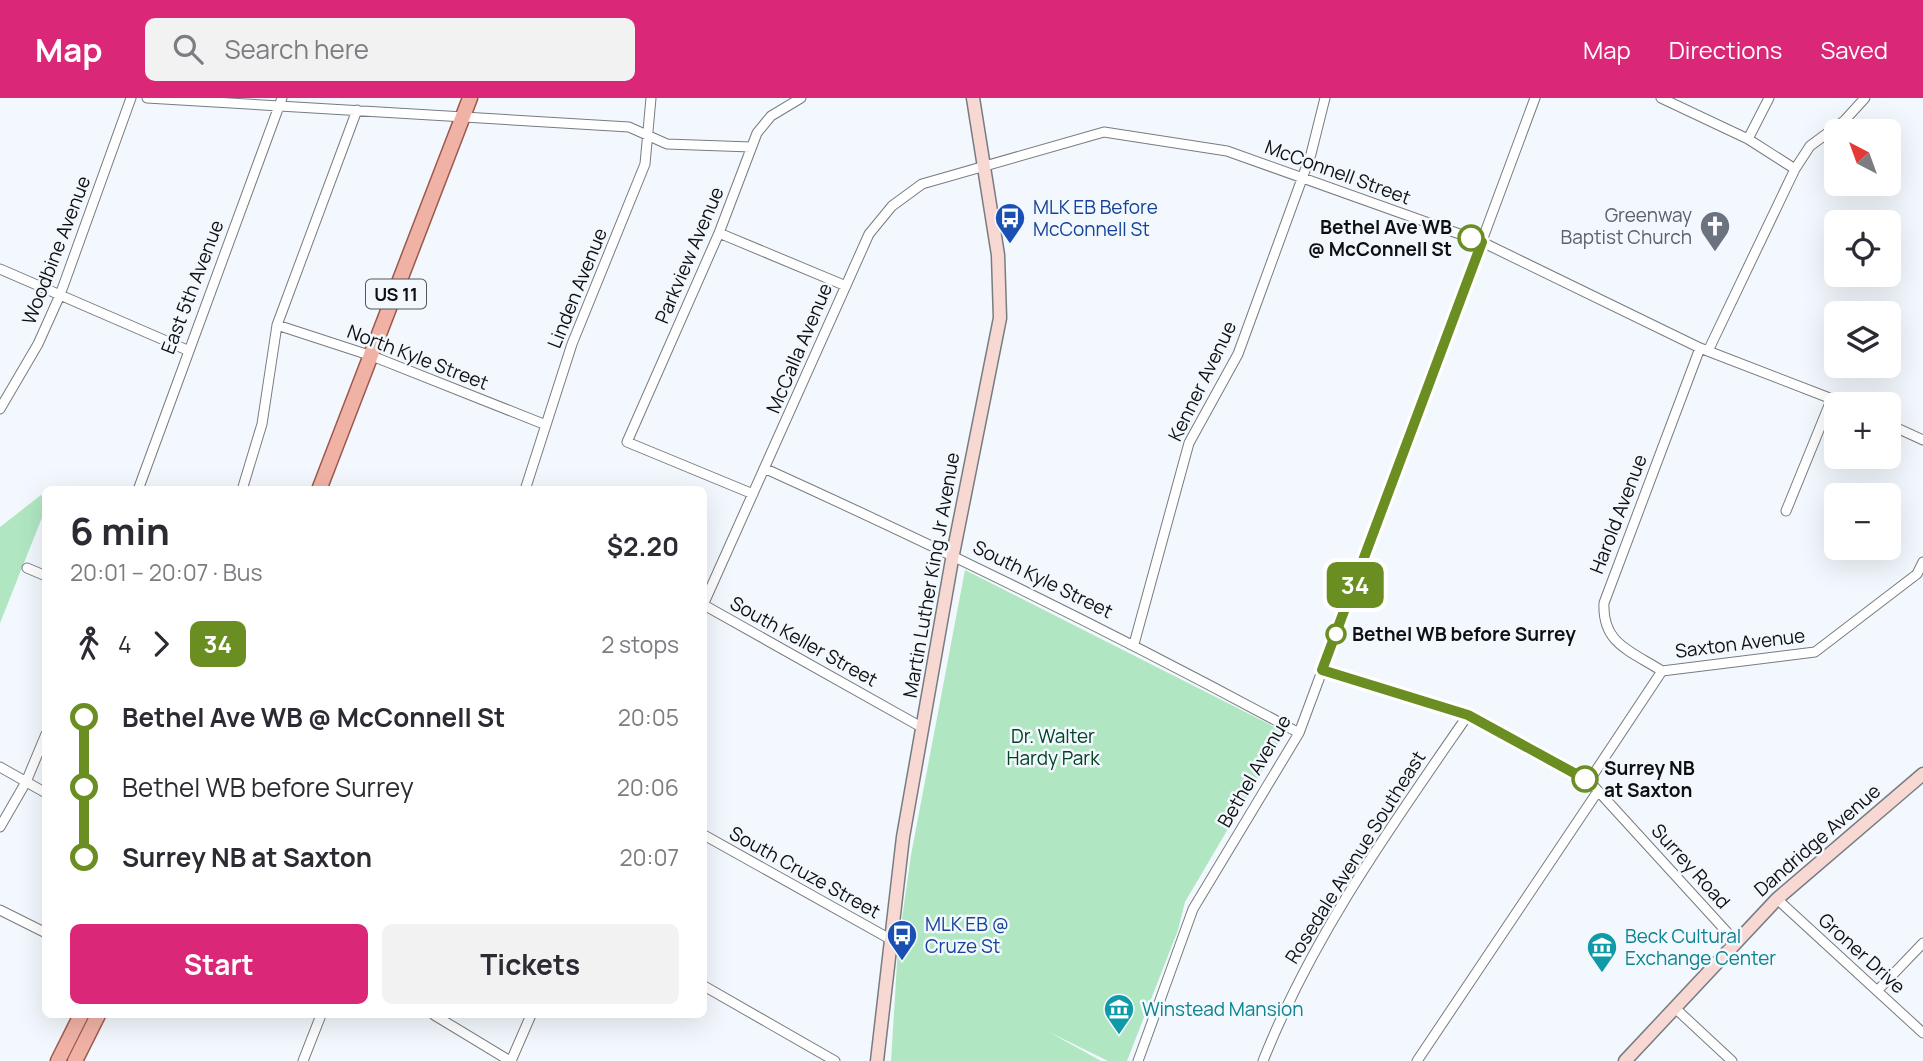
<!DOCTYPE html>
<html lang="en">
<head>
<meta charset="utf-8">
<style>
	body { margin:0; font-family:Manrope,sans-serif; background:#f2f2f3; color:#2b2b33; height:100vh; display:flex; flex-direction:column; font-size:26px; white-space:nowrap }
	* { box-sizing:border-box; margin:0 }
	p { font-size:23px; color:#7c7c81 }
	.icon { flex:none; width:38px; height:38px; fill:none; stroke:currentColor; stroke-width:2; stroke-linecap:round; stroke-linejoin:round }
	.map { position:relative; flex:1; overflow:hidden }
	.side { position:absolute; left:42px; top:388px; width:665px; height:532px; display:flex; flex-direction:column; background:#fff; border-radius:10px; box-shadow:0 7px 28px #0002 }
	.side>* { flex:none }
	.badge { padding:0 14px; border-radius:10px; font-size:24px; line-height:46px }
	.needle { width:46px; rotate:319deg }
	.tools { position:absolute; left:1824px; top:21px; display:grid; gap:14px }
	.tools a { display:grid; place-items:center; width:77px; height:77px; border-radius:10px; background:#fff; box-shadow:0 7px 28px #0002; font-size:35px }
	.map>.badge { position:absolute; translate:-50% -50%; box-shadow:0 0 0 4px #fff }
	.legs { display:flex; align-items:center; gap:10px; height:77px; padding:0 28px; font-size:23px }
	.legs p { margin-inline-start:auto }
	.overview { display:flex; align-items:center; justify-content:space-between; height:119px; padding:0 28px }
	h1 { font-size:38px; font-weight:700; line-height:52px }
	.action { display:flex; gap:14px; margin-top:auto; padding:14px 28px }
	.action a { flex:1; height:80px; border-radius:10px; background:#db2777; color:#fff; font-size:28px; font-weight:700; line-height:80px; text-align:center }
	.action a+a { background:#f2f2f3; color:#2b2b33 }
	ul { padding:0 28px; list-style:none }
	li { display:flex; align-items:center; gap:24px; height:70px; font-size:26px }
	li i { display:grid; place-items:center; width:10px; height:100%; margin:0 9px; background:currentColor }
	li i::after { content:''; width:18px; height:18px; margin:-9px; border:5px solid; border-radius:50%; background:#fff }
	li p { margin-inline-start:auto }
	li:first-child i { background:linear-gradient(#0000 50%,currentColor 0) }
	li:last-child i { background:linear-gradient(currentColor 50%,#0000 0) }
	header { display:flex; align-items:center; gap:42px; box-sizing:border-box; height:98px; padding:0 35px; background:#db2777; color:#fff }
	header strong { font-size:33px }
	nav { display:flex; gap:38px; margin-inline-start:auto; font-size:24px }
	.search { width:490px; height:63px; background:#f2f2f3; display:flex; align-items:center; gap:18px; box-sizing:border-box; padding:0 24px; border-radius:10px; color:#7c7c81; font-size:26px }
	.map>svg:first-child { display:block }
	.green { fill:#b0e7c2 }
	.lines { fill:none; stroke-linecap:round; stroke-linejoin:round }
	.street-casing { stroke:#777c80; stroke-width:11 }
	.secondary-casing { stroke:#777c80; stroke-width:15 }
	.primary-casing { stroke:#9c584c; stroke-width:17 }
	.street { stroke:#fff; stroke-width:9 }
	.secondary { stroke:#f8d8d3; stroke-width:12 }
	.primary { stroke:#f1b2a6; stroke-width:14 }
	.line-1-casing { stroke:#fff; stroke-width:16 }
	.line-1 { stroke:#6b8e23; stroke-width:10 }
	.stop-1-dot { fill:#fff; stroke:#6b8e23; stroke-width:3.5 }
	.labels { text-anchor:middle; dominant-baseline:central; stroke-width:5; stroke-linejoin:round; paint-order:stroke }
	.shield { fill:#f2f8fd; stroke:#525658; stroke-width:2 }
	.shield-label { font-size:18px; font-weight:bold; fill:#0e1012 }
	.street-label { font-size:19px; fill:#0e1012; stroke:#f2f8fd }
	.transit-label { font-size:19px; fill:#164399; stroke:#f2f8fd; text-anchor:start }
	.worship-label { font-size:19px; fill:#5b616d; stroke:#f2f8fd; text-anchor:end }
	.stop-label { font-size:19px; font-weight:bold; fill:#0e1012; stroke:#f2f8fd; text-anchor:start }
	.park-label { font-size:19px; fill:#004323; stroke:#f2f8fd }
	.culture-label { font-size:19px; fill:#0d838f; stroke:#f2f8fd; text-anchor:start }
</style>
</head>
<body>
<header>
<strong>Map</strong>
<div class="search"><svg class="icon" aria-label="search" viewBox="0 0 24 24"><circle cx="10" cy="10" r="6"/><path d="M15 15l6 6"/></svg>Search here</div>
<nav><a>Map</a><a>Directions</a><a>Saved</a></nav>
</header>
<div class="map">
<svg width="1923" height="963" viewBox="0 0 1923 963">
	<rect width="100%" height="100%" fill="#f2f8fd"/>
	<path class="green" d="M41 397 45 401V412L0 525V429Z
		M965 472 1285 634 1185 804 1178 832 1127 963H1108L1049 934 1101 963H891L898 849 911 757Z"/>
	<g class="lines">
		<g class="street-casing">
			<path id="street" d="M147 0 629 29 667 46 751 49
				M1661 0 1748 41 1795 71
				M1748 41 1769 0
				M719 135 846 188
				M0 171 187 252
				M277 227 372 258 546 327
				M1708 253 1795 71 1810 48 1844 23 1865 0
				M0 311 38 246 60 197 131 0
				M1888 326 1923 342
				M766 371C947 453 1124 540 1299 635
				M138 392 282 0
				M242 392 262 326 277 227 357 12
				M525 392 572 246 645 66 651 0
				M753 396 627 344 719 135 757 35 771 18 801 0
				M1786 413 1832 300
				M27 470 46 478
				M704 505 869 136 892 108 922 86 1104 34 1227 53 1482 144 1700 250 1845 306
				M704 507 923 630
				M1134 546 1189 345 1238 256 1311 56 1325 0
				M1322 572 1468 617 1589 683 1736 844
				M1662 573C1631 553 1602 546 1604 505L1700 250
				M0 669 46 695
				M1589 683 1662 573 1815 554 1917 476 1923 464
				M0 729 26 684 46 636
				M704 737 890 841
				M1777 801 1923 935
				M0 812 46 835
				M704 888 835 963
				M1878 892 1923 845
				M1675 910 1732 963
				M434 917 510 963
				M303 963 321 917
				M511 963 531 917
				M1138 963 1193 811 1299 635 1535 0
				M1263 963C1313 837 1392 727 1468 617
				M1417 963 1598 693"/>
		</g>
		<g class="secondary-casing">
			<path id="secondary" d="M877 963 903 739 953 456 1000 220 998 157 973 0
				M1625 963 1777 801 1923 676"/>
		</g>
		<g class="primary-casing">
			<path id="primary" d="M319 392 470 0
				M58 963 81 917
				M75 963 98 917"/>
		</g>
		<use href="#street" class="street"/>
		<use href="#secondary" class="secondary"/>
		<use href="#primary" class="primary"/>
	</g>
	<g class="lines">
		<g class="line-1-casing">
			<path id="line-1" d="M1471 140 1482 144 1322 572 1468 617 1585 681"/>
		</g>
		<use href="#line-1" class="line-1"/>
	</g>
	<defs>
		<g id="bus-pin" transform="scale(1.575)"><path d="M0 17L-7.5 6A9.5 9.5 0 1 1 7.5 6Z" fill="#1a4fb4" stroke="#f2f8fd"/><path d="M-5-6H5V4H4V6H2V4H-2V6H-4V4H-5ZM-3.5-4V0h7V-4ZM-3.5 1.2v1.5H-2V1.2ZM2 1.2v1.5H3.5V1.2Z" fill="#fff"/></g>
		<g id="church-pin" transform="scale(1.575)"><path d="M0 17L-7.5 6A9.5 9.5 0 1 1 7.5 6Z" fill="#6b7280" stroke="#f2f8fd"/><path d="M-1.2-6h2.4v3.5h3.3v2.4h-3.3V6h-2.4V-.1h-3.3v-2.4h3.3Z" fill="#fff"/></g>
		<g id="museum-pin" transform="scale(1.575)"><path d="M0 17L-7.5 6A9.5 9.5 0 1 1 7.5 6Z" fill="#0f9aa8" stroke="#f2f8fd"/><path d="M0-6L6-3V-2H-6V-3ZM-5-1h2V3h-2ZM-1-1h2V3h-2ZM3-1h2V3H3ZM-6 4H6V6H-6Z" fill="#fff"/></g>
	</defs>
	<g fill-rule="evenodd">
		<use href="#bus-pin" x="1010" y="120"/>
		<use href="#church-pin" x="1715" y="128"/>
		<use href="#bus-pin" x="902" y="837"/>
		<use href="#museum-pin" x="1602" y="849"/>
		<use href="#museum-pin" x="1119" y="911"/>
	</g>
	<g class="stop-1-dot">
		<circle cx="1471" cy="140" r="12"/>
		<circle cx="1336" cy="536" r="9"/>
		<circle cx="1585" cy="681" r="12"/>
	</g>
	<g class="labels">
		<rect class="shield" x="366" y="181.5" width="60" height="29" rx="5"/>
		<g class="shield-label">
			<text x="396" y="196">US 11</text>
		</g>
		<g class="street-label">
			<text transform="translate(1338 74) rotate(20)">McConnell Street</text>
			<text transform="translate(56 152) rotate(-69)">Woodbine Avenue</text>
			<text transform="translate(689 157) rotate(-67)">Parkview Avenue</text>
			<text transform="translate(192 189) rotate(-69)">East 5th Avenue</text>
			<text transform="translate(577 190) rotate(-68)">Linden Avenue</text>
			<text transform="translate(799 250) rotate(-67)">McCalla Avenue</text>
			<text transform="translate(418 259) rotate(21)">North Kyle Street</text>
			<text transform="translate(1202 283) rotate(-64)">Kenner Avenue</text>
			<text transform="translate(1618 416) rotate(-69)">Harold Avenue</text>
			<text transform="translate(931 477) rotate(-80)">Martin Luther King Jr Avenue</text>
			<text transform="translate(1043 481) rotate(26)">South Kyle Street</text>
			<text transform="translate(804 543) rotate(29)">South Keller Street</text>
			<text transform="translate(1740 545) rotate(-7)">Saxton Avenue</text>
			<text transform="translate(1254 673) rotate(-60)">Bethel Avenue</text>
			<text transform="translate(1817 742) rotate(-41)">Dandridge Avenue</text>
			<text transform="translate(1355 759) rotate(-58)">Rosedale Avenue Southeast</text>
			<text transform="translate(1691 768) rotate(48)">Surrey Road</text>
			<text transform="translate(805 774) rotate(29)">South Cruze Street</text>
			<text transform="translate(1862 855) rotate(42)">Groner Drive</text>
		</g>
		<g class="transit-label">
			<text x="1033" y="109">MLK EB Before<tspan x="1033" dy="22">McConnell St</tspan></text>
			<text x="925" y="826">MLK EB @<tspan x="925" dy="22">Cruze St</tspan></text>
		</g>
		<g class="worship-label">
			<text x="1692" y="117">Greenway<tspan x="1692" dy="22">Baptist Church</tspan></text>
		</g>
		<g class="stop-label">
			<text x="1452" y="129" text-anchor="end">Bethel Ave WB<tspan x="1452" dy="22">@ McConnell St</tspan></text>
			<text x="1352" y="536">Bethel WB before Surrey</text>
			<text x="1604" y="670">Surrey NB<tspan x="1604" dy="22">at Saxton</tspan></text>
		</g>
		<g class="park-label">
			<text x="1053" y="638">Dr. Walter<tspan x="1053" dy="22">Hardy Park</tspan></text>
		</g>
		<g class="culture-label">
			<text x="1625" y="838">Beck Cultural<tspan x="1625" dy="22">Exchange Center</tspan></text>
			<text x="1142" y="911">Winstead Mansion</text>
		</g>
	</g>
</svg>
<div class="tools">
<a><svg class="needle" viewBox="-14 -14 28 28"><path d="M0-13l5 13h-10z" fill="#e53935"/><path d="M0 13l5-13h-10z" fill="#7c7c81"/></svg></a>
<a><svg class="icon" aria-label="locate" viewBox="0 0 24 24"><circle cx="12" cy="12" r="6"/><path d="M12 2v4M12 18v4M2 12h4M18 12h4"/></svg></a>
<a><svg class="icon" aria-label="layers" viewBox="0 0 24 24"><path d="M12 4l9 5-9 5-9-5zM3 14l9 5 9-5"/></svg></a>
<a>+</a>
<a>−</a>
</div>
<b class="badge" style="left:1355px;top:487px;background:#6b8e23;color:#fff">34</b>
<section class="side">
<div class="overview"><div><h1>6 min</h1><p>20:01 – 20:07 · Bus</p></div><b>$2.20</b></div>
<div class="legs"><svg class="icon" aria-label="walk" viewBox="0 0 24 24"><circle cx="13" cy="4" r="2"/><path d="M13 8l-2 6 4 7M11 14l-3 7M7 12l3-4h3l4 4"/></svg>4<svg class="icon" aria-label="forward" viewBox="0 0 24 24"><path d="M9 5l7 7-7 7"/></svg><b class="badge" style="background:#6b8e23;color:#fff">34</b><p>2 stops</p></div>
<ul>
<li><i style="color:#6b8e23"></i><b>Bethel Ave WB @ McConnell St</b><p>20:05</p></li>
<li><i style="color:#6b8e23"></i><span>Bethel WB before Surrey</span><p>20:06</p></li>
<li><i style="color:#6b8e23"></i><b>Surrey NB at Saxton</b><p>20:07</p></li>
</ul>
<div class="action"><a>Start</a><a>Tickets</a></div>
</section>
</div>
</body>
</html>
